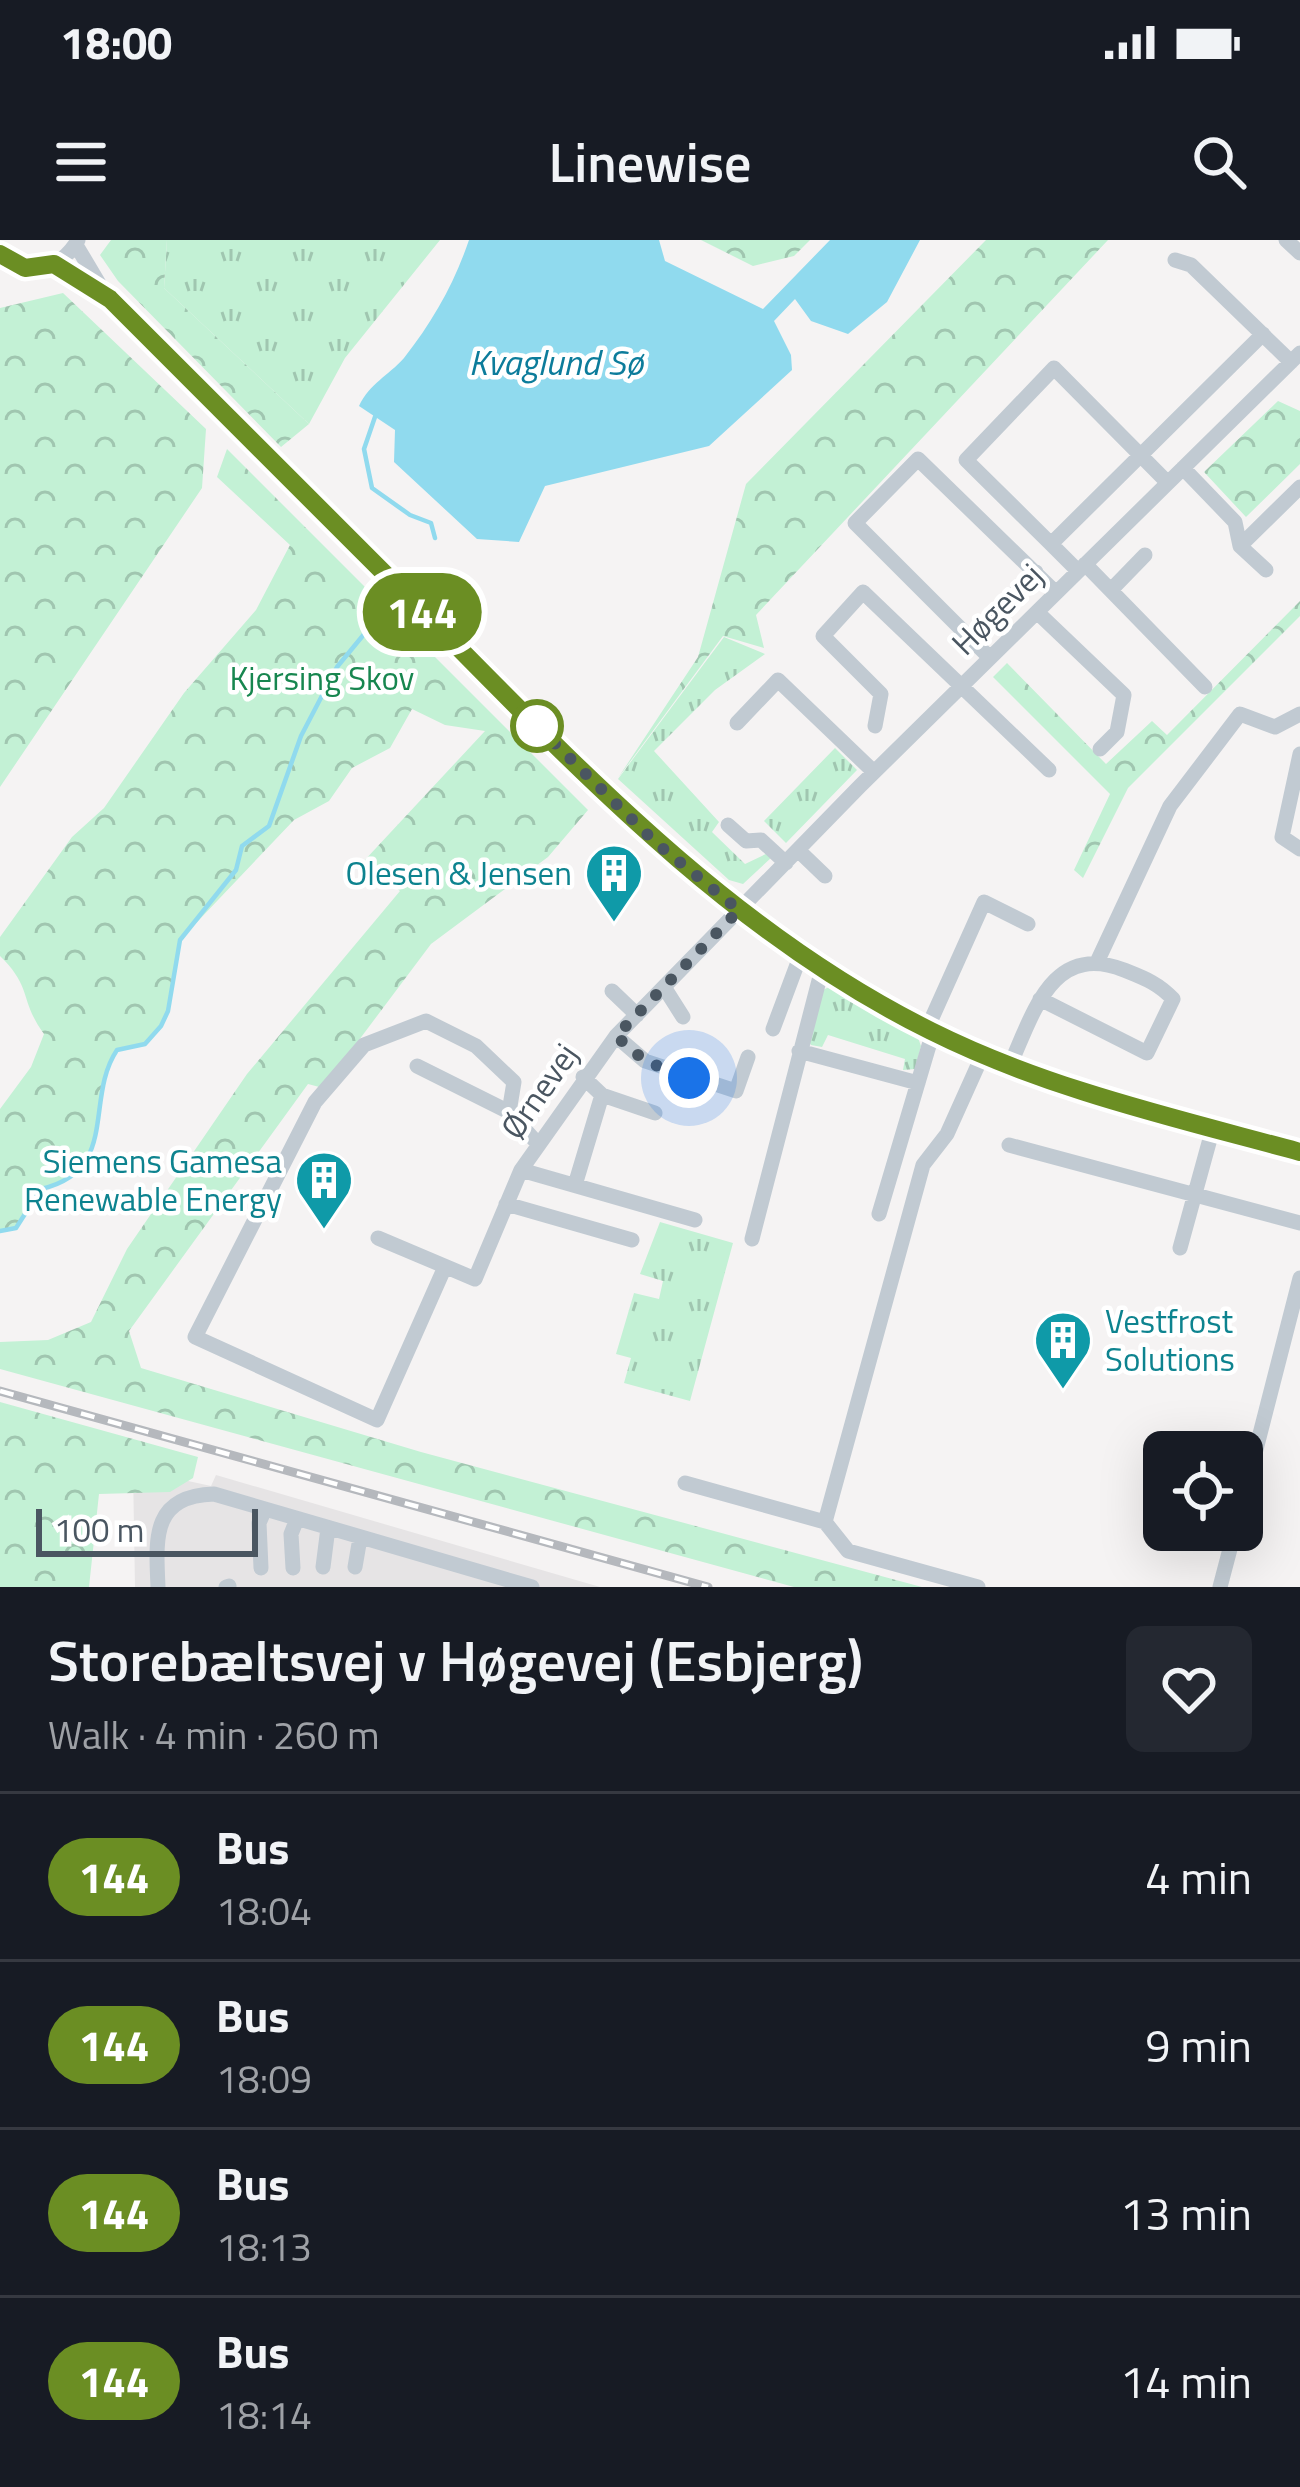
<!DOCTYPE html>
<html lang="en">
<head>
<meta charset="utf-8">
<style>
	body { margin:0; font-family:"Titillium Web",sans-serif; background:#242831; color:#f1f3f6; height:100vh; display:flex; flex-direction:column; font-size:45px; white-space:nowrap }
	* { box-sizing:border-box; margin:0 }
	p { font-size:39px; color:#9ea1a6 }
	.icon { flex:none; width:66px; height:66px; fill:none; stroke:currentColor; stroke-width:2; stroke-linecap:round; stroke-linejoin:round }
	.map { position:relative; height:1347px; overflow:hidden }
	.side { display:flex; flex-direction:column; background:#171b24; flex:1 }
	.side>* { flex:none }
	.badge { padding:0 24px; border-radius:39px; font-size:42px; line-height:78px }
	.controls { position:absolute; left:1143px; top:1191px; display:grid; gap:24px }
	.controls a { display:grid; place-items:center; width:120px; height:120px; border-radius:18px; background:#171b24; box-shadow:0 12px 48px #0002; font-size:60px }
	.scale { position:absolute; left:36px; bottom:30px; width:222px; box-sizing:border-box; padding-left:12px; border:6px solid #4a5661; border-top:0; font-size:33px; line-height:42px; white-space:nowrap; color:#4a5661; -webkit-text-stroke:9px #fff; paint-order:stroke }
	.you { position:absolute; width:60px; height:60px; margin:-30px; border:9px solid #fff; border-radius:50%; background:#1a73e8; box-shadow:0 0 0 18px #1a73e833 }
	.map>.badge { position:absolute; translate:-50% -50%; box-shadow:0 0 0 6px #fff }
	.round { display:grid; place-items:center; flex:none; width:126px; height:126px; border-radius:18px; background:#242831 }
	.head { display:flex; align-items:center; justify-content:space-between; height:204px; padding:0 48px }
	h1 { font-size:57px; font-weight:600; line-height:90px }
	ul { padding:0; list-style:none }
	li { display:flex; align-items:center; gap:36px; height:168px; padding:0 48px; border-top:3px solid #363941 }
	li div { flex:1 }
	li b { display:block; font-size:45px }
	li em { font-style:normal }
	li .badge { min-width:132px; font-weight:700; text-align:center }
	.status { display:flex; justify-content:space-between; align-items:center; height:84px; padding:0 60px; background:#171b24; direction:ltr }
	.status svg { height:33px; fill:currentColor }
	header { display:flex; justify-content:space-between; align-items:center; height:156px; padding:0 48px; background:#171b24; font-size:54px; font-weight:600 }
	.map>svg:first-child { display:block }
	.education { fill:#e6e4e5 }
	.grass { fill:url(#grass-tufts) }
	.forest { fill:url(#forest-crowns) }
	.water { fill:#90daee }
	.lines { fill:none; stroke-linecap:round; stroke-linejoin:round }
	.stream { stroke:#90daee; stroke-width:4.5 }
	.minor { stroke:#c1cad2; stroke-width:15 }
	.rail-casing { stroke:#b5b8bd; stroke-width:9 }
	.rail { stroke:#fff; stroke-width:4.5; stroke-dasharray:14; stroke-linecap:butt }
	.line-casing { stroke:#fff; stroke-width:27 }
	.line { stroke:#6b8e23; stroke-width:18 }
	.walk { stroke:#4a5661; stroke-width:12; stroke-dasharray:0 21.6 }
	.stop-dot { fill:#fff; stroke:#6b8e23; stroke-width:6 }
	.labels { text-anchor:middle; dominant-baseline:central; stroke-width:9; stroke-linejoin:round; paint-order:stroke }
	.street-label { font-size:33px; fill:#4a5661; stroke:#fff }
	.park-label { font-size:33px; fill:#17864f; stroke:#fff }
	.culture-label { font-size:33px; fill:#0d838f; stroke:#fff; text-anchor:end }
	.water-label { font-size:36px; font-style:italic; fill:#0c7c9b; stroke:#fff }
</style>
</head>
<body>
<div class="status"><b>18:00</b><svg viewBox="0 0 49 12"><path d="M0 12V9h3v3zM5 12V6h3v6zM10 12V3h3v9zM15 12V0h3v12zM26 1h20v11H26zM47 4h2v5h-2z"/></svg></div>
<header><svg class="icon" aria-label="menu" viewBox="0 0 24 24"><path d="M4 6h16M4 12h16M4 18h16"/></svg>Linewise<svg class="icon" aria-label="search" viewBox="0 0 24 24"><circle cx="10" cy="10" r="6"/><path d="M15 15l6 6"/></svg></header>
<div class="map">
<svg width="1300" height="1347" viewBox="0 0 1300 1347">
	<defs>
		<pattern id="grass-tufts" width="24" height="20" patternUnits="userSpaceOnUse" patternTransform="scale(3)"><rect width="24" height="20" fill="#c3f1d5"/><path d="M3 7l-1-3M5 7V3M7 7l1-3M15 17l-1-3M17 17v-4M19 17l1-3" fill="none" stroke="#a0c6b0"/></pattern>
		<pattern id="forest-crowns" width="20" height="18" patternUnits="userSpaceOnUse" patternTransform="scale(3)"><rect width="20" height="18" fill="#c3f1d5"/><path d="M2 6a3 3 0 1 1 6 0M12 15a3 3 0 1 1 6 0" fill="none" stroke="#a0c6b0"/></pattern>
	</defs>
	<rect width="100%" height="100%" fill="#f5f3f3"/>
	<path class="education" d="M133 1229 211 1246 216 1235 600 1347H135Z"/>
	<path class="grass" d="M167 0H440L345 118 309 184 164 48Z
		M724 397 765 414 715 450 654 511 719 582 712 592 745 624 768 613 772 617 743 644 729 640 618 539Z
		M835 508 857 530 786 603 764 581Z
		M829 747 917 795 921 806 915 829 903 830 905 819 828 795 822 807 811 805 808 800 821 751Z
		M660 982 733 1003 690 1161 624 1143 631 1118 616 1114 634 1053 659 1059 663 1041 640 1034Z"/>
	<path class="forest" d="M111 0H167L164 48 309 184 281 207 118 41 100 15Z
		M701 0H810L794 16 753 26Z
		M986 0H1108L756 375 764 408 723 396 618 538 698 417 746 244Z
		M63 53 206 189 202 248 0 547V68Z
		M1278 161 1300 171V224L1246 277 1204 232Z
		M227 209 588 570 548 617 431 704 323 848 308 844 129 1091 141 1128 421 1212 922 1347H794L0 1129V1102L48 1100 91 1082 127 1009 247 834 400 651 363 622 485 491 445 485 412 469 390 508 352 528 329 561 294 580 180 700 168 771 161 786 145 804 117 810C84 858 120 931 41 949L16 988 0 991V869L31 827 44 794C19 760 33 748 0 716V697L72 597 104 568 184 453 256 370 290 305 217 237Z
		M1300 361V376L1128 548 1083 638 1074 630 1110 554 993 437 1007 423 1106 524 1152 481 1167 495Z
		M0 1162 198 1217 193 1238 170 1252 99 1254 89 1347H0Z"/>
	<path class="water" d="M469 0H659L665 21 763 69 830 0H920L887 62 848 94 811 81 795 59 774 81 791 115 792 130 709 206 545 246 519 302 477 299 394 222 395 190 359 166C370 143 388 136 404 118 433 81 454 44 469 0Z"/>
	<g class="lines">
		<path class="stream" d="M376 174 364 209 372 248 410 275 431 283 435 298
			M0 991 16 988 41 949C120 931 84 859 117 810L145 804 161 786 168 771 180 700 236 630 242 606 269 586 301 496 337 427 365 393"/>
		<path class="minor" d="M1286 0 1300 13
			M76 5 101 47
			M0 13C28 36 60 31 78 0
			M1175 20 1191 25 1291 122
			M54 24 110 59 656 603 808 719 933 792 1059 844 1300 912
			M1183 228 1235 282 1240 306 1266 330
			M1051 304 966 220 1054 128 1168 243
			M1240 306 1300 247
			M1085 324 1205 447
			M1078 331 1051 304 1263 94
			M1111 350 1145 315
			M1037 372 1124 455 1117 492 1100 509
			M970 398 1036 332
			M990 418 855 283 918 219 1056 353
			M737 483 778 440 874 532
			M875 486 881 454 823 396 863 352 1049 530
			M1300 514 1282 597 1300 609
			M728 585 746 601 761 600 786 623
			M799 611 825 636
			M1098 720 1170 566 1240 474 1275 487 1300 474
			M664 747 683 777
			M612 751 637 775
			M773 789 801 714
			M927 789 984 662 1028 684
			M616 796 645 821 736 851 748 817
			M799 811 918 843
			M1010 825C1034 772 1052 702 1124 730 1144 738 1158 743 1173 759L1147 813 1040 759
			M417 826 509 872 538 904
			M583 837 602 855 655 873
			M1009 905 1300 983
			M521 930 695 980
			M575 945 602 855
			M506 964 632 1000
			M879 974 933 792
			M378 998 475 1039 521 930 616 796 860 546 1300 113
			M752 999 822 729
			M1180 1008 1213 888
			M444 1029 377 1180 195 1097 315 862 364 805 426 781 476 806 514 842 509 872
			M685 1243 825 1282 923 925 947 894 983 814
			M1242 1264 1300 1038
			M825 1282 848 1311 978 1347
			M323 1327 328 1288
			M355 1327 360 1298
			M261 1328 259 1283 265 1269
			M293 1328 291 1294 297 1279
			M158 1347C156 1299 151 1256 214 1254L532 1347
			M226 1347 229 1346
			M1220 1347 1235 1290"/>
		<g class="rail-casing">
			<path id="rail" d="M0 1151 708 1347"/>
		</g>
		<use href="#rail" class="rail"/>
	</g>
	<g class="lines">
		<g class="line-casing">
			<path id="line" d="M0 14 25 28 54 24 110 59C220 170 332 280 443 392 591 542 739 696 931 791 1047 849 1175 878 1300 912"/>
		</g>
		<use href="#line" class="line"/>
		<path class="walk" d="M537 486 523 472 656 603 739 670 616 796 645 821 689 838"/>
	</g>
	<defs>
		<g id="building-pin" transform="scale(3)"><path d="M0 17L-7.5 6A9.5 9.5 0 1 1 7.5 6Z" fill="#0f9aa8" stroke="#fff"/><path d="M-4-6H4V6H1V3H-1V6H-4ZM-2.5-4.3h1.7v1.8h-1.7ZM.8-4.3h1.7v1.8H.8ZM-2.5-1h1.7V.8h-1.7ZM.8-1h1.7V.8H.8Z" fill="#fff"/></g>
	</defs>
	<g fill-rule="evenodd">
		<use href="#building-pin" x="614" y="633"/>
		<use href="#building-pin" x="324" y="940"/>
		<use href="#building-pin" x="1063" y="1100"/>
	</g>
	<circle class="stop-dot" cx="537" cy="486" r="24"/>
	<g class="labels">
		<g class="street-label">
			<text transform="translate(997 369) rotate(-45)">Høgevej</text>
			<text transform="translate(539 851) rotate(-55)">Ørnevej</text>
		</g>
		<g class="park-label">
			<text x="322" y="438">Kjersing Skov</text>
		</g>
		<g class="culture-label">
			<text x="572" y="633">Olesen &amp; Jensen</text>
			<text x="282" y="921">Siemens Gamesa<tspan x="282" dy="38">Renewable Energy</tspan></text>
			<text x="1105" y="1081" text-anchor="start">Vestfrost<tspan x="1105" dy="38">Solutions</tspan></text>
		</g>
		<g class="water-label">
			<text x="556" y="121">Kvaglund Sø</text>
		</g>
	</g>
</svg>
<div class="controls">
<a><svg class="icon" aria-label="locate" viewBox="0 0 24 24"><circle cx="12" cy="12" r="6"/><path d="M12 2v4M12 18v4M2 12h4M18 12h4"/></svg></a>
</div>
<div class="scale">100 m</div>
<div class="you" style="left:689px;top:838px"></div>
<b class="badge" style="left:422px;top:372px;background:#6b8e23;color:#fff">144</b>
</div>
<section class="side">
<div class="head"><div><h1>Storebæltsvej v Høgevej (Esbjerg)</h1><p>Walk · 4 min · 260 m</p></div><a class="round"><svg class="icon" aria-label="heart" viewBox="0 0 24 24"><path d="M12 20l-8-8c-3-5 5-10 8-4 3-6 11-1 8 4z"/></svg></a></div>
<ul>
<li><span class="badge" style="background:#6b8e23;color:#fff">144</span><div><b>Bus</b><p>18:04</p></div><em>4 min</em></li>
<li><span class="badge" style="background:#6b8e23;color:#fff">144</span><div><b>Bus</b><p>18:09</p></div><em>9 min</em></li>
<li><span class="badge" style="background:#6b8e23;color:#fff">144</span><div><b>Bus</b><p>18:13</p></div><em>13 min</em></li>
<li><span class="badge" style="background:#6b8e23;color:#fff">144</span><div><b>Bus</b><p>18:14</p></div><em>14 min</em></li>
</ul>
</section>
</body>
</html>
